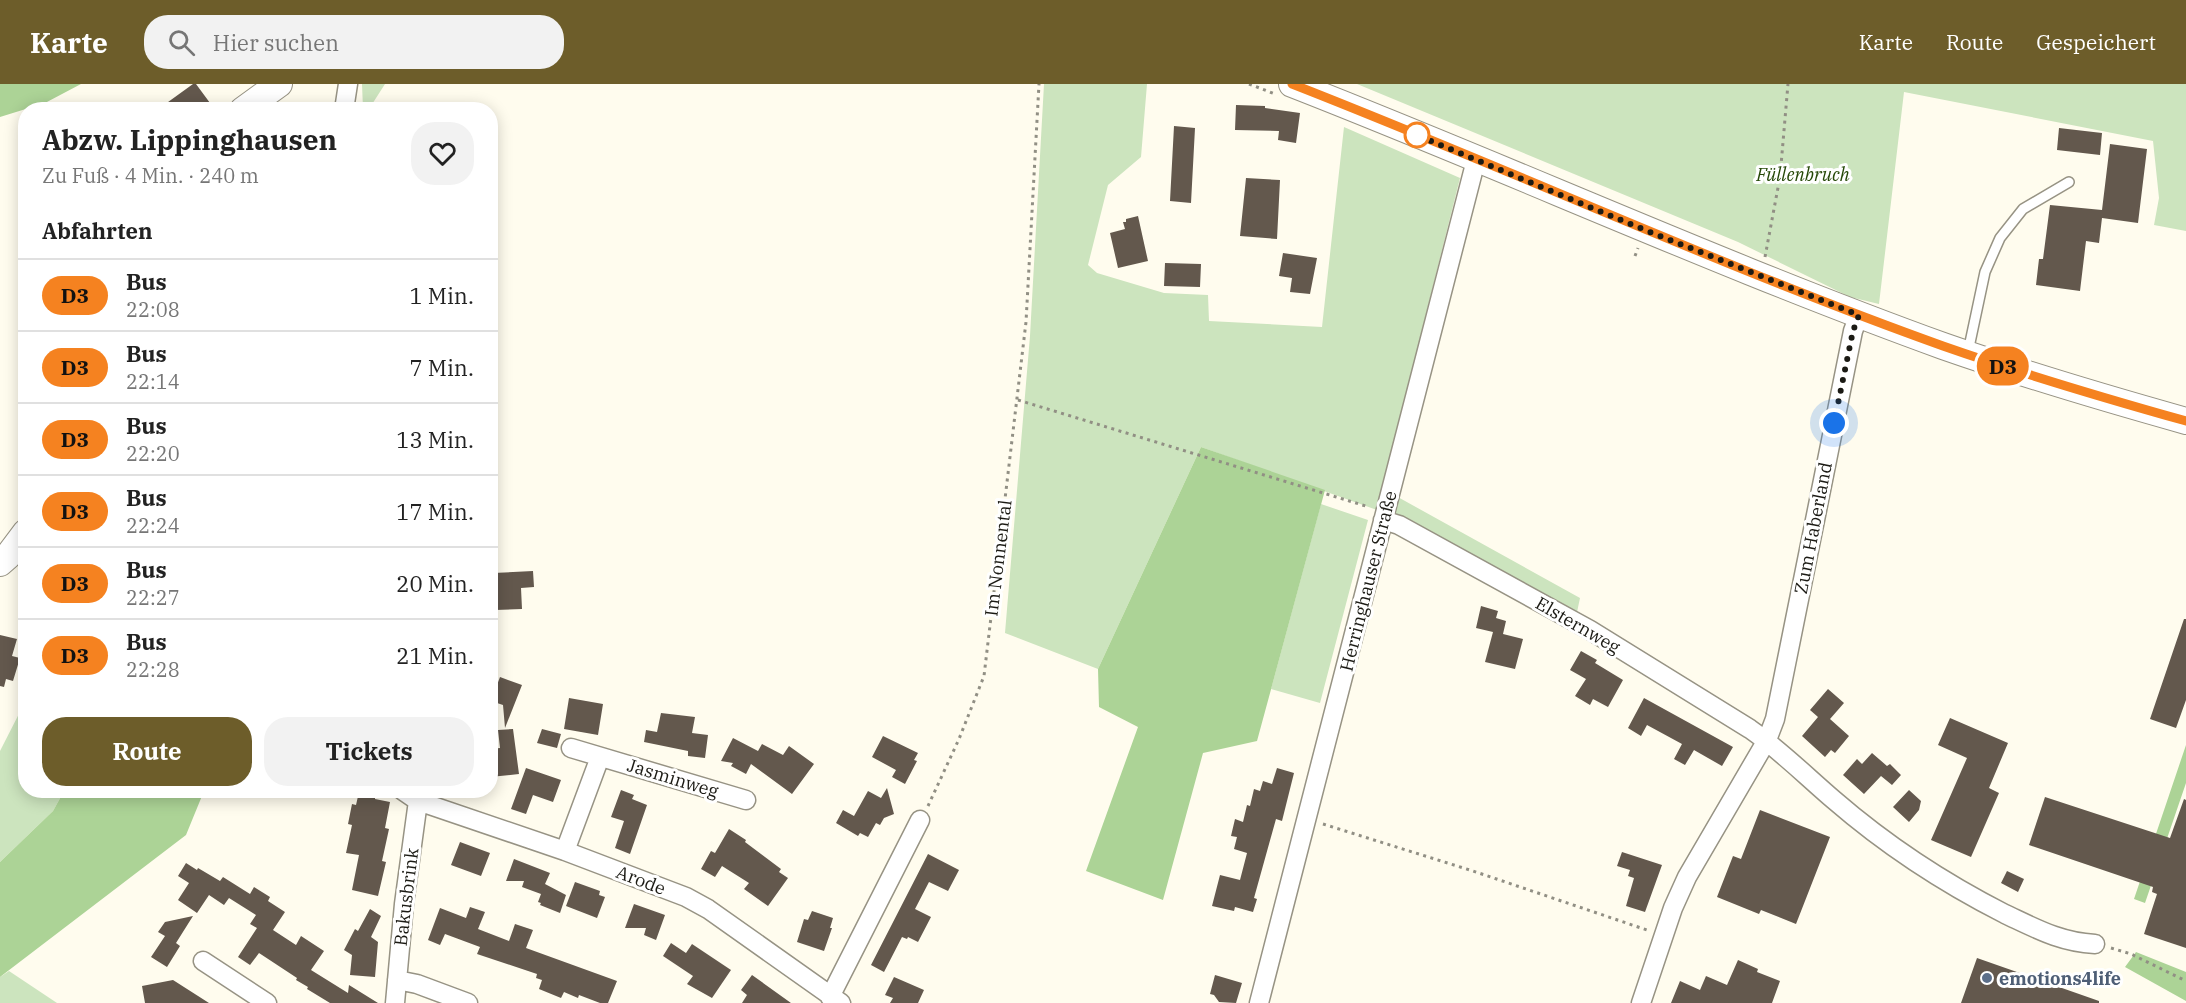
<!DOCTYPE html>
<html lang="de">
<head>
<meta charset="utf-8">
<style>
	body { margin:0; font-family:"IBM Plex Serif",serif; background:#f2f2f2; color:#222; height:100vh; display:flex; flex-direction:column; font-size:22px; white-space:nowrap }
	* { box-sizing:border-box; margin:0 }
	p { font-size:20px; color:#767676 }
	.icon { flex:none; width:33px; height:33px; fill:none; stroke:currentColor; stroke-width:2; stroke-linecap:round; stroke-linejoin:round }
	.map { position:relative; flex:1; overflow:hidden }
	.sheet { position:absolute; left:18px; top:18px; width:480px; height:696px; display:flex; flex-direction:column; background:#fff; border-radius:24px; box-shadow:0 3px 15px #0003 }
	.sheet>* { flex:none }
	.badge { padding:0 12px; border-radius:20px; font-size:21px; line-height:39px }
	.you { position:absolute; width:30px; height:30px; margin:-15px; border:4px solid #fff; border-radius:50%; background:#1a73e8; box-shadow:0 0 0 9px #1a73e833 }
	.map>.badge { position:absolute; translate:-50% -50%; box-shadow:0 0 0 3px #fff }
	h2 { padding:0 24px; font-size:22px; line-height:54px }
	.round { display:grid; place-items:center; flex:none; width:63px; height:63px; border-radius:24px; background:#f2f2f2 }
	.summary { display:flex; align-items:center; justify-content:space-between; height:102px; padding:0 24px }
	h1 { font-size:28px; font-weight:700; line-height:45px }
	.button { display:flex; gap:12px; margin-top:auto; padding:12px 24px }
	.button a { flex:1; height:69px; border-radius:24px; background:#6d5d2a; color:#fff; font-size:24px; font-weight:700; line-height:69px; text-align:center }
	.button a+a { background:#f2f2f2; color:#222 }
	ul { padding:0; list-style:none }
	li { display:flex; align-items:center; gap:18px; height:72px; padding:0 24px; border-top:2px solid #e0e0e0 }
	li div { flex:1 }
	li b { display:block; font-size:22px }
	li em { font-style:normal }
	li .badge { min-width:66px; font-weight:700; text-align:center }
	header { display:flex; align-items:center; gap:36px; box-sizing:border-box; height:84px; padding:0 30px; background:#6d5d2a; color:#fff }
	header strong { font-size:28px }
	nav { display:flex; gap:33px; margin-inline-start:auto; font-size:21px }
	.search { width:420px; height:54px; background:#f2f2f2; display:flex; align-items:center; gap:15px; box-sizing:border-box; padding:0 21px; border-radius:24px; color:#767676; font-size:22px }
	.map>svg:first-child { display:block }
	.green { fill:#cce4be }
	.forest { fill:#acd396 }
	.building { fill:#63584d }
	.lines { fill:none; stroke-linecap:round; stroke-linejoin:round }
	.lane-casing { stroke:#979384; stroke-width:12 }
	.street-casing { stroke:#979384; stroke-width:21 }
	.secondary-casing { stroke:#979384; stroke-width:28 }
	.path { stroke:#918f84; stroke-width:3; stroke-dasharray:3 4.5; stroke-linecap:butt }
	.lane { stroke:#fff; stroke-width:9 }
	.street { stroke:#fff; stroke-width:18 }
	.secondary { stroke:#fff; stroke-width:26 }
	.line-casing { stroke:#fff; stroke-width:14 }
	.line { stroke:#f58220; stroke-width:9 }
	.walk { stroke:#1b1a14; stroke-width:6; stroke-dasharray:0 10.8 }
	.stop-dot { fill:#fff; stroke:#f58220; stroke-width:3 }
	.service-dot { fill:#5c6f8a; stroke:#fff; stroke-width:2 }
	.labels { text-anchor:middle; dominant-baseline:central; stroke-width:6; stroke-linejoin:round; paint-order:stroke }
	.park-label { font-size:18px; font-style:italic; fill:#254807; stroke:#fff }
	.street-label { font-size:18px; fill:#1b1a14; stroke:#fff }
	.service-label { font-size:18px; font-weight:bold; fill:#4e5e75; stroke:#fff; text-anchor:start }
</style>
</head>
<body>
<header>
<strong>Karte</strong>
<div class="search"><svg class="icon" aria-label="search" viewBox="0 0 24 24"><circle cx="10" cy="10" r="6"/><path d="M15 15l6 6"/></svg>Hier suchen</div>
<nav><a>Karte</a><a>Route</a><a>Gespeichert</a></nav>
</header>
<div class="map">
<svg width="2186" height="919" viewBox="0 0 2186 919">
	<rect width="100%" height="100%" fill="#fffcee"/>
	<path class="green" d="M362 0H385L369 25H363Z
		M1044 0H1147L1141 73 1108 101 1088 181 1097 189 1164 209 1208 211 1209 237 1322 243 1344 43 1460 94 1377 426 1201 363 1098 585 1005 549 1030 252Z
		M1357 0H2186V147L2154 141 2159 114 2153 57 1904 8 1879 220 1850 213 1738 158Z
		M1396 412 1580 514 1576 533 1393 433Z
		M1321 420 1368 436 1320 619 1271 605Z
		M25 618 26 706 64 707 53 727 0 778V667Z
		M9 887 57 919H0V893Z"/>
	<path class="forest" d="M0 0H81L45 19 0 33Z
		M1201 363 1325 406 1257 657 1203 669 1163 816 1086 787 1138 643 1099 623 1098 585Z
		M2186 661V699L2145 819 2134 815Z
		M64 707H204L186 751 0 893V778L53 727Z
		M2136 868 2186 888V917L2125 883Z"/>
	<path class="building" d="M193 0H196L210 19 201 26H157Z
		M1236 21 1265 22V24L1300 29 1296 59 1278 56 1279 47 1235 46Z
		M1174 42 1195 44 1191 119 1170 117Z
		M2059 44 2102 49 2100 71 2057 66Z
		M2110 60 2147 65 2138 139 2102 134 2099 159 2086 157 2080 207 2036 201 2039 175H2043L2050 121 2102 126Z
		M1246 94 1280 96 1277 155 1240 152Z
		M1138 132 1148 177 1118 184 1110 149 1125 145 1123 138H1126V135Z
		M1283 169 1317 174 1310 210 1290 208 1292 194 1279 192Z
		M1165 179 1201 180 1200 203 1164 202Z
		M533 487 534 503 521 504 522 525 495 526 493 489Z
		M1481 522 1498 527 1496 534 1506 537 1503 550 1523 555 1515 585 1485 578 1493 548 1476 544Z
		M2184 535H2186V616L2176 644 2150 635Z
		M0 551 17 555 12 572 20 574 13 597 6 595 4 603 0 602Z
		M1581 567 1597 576 1595 579 1623 596 1608 623 1593 615 1590 621 1575 612 1586 595 1570 586Z
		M500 593 522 601 505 644 503 621 491 617Z
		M1828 605 1844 619 1830 635 1849 652 1835 669 1831 666 1825 673 1802 652 1818 633 1810 626Z
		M569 614 603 620 598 651 564 645Z
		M1644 614 1733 663 1722 682 1694 666 1685 681 1674 675 1682 660 1647 641 1641 652 1628 644Z
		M661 629 695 633 692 649 708 651 705 674 688 672V667L644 658 646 646 657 648Z
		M1950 634 2008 659 1989 704 1999 709 1971 773 1931 756 1967 674 1938 661Z
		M513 645 519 690 490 693V665L500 664 498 646Z
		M542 645 561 650 557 664 537 659Z
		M883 652 918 669 914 676 917 677 905 700 892 693 896 686 872 673Z
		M733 654 758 667 762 660 783 671 789 662 814 680 792 710 751 680 746 690 731 682 733 679 721 677Z
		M1872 669 1887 682 1890 680 1901 691 1892 701 1881 692 1864 710 1843 691 1857 675 1862 680Z
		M526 684 561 696 553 718 533 711 526 730 511 725Z
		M1277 684 1294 689 1282 737 1276 735 1254 814 1257 815 1253 828 1235 823 1234 827 1212 822 1220 791 1240 796 1247 769 1234 765 1237 753 1231 752 1235 735 1243 738 1247 721 1250 722 1254 705 1260 707 1263 697 1272 700Z
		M887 704 894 730 884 734 880 741 876 739 868 753 860 749 858 752 836 739 843 726 854 732 868 707 881 714Z
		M621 706 634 711 632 715 647 721 630 770 615 764 624 737 611 733Z
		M1909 706 1921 717 1919 726 1909 738 1893 723Z
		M359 708 375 712V715L390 718 385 744 389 745 382 777 386 778 378 812 352 806 359 771 346 769 352 741 348 740 352 720 356 721Z
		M2045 713 2170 754 2184 715 2186 716V864L2144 850 2157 810 2152 808 2153 803 2029 761Z
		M1760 726 1830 753 1796 840 1761 826 1759 830 1717 813 1733 772 1741 775Z
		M729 745 746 756 745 758 781 785 779 788 788 794 768 822 744 805 749 799 722 782 715 793 701 785 711 767 715 769Z
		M460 758 490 769 481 792 451 781Z
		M1622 768 1662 781 1645 828 1626 822 1634 794 1628 792 1630 786 1617 782Z
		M928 770 959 786 948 807 929 798 915 825 931 833 918 858 908 853 907 855 902 853 884 888 871 881Z
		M514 775 550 789 545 800 566 811 560 829 540 821 541 819 538 818 541 810 522 803 524 797H506Z
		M186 779 197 786 198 784 220 797 223 793 250 810 254 803 270 813 268 817 285 828 273 846 296 861 301 852 324 867 311 886 348 909 349 901 378 919H330L307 905 308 903 296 896 297 894 259 869 250 881 238 873 257 844 250 840 256 831 229 814 224 821 209 811 197 829 178 816 189 799 178 792Z
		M2007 787 2024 795 2018 808 2001 799Z
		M575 798 600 807 599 811 605 813 597 834 566 822Z
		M634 820 665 831 656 856 644 851 646 844H625Z
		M470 823 485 828 478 845 509 857 515 840 533 846 526 864 617 897 608 919H600L579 911 578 914 564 908 561 914 539 905 542 896 536 894 537 890 477 870 480 863 445 850 440 861 428 856 440 824 466 834Z
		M370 825 381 832 371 853 378 858 375 893 350 891 352 871 344 866 355 845 358 847Z
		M812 827 833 834 830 844H832L824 867 797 858 804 835 808 836Z
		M193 832 176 859 180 862 167 883 151 873 165 852 158 848 165 838Z
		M671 859 686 869 692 860 731 886 712 914 687 900 693 892 663 872Z
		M1977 874 2099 917V919H1961Z
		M1738 876 1758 885 1757 888 1780 897 1772 919H1671L1680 897 1700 906 1706 892 1727 901Z
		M752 891 791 919H742L747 911 741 906Z
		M1215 891 1242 899 1236 919 1219 918 1214 911 1210 910Z
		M894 893 924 906 918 919H890L893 914 885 911Z
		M173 896 209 919H145L142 902Z"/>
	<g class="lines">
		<g class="lane-casing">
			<path id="lane" d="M1968 268 1985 188 2000 154 2023 125 2069 98"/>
		</g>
		<g class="street-casing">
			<path id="street" d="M344 26 348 0
				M1383 436 1399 441 1590 546 1750 645C1780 666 1806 692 1834 716 1886 761 1944 799 2005 830 2037 845 2060 858 2095 860
				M571 664 746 716
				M402 706 418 717 565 767 686 813 708 825 841 919
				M565 767 600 673
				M203 877 267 919
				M397 896 417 900 468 919
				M830 913 920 736
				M395 919 404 820 418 717 417 706
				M1259 919 1476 76
				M1641 919 1673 824 1687 793 1767 656 1775 635 1853 247 1859 231"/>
		</g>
		<g class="secondary-casing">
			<path id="secondary" d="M1292 0C1510 85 1722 182 1943 262 2023 290 2104 314 2186 337
				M243 26 279 0
				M0 479 8 472 26 448"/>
		</g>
		<path class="path" d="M1249 0 1275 10
			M1635 172 1638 164
			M1765 173 1780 93 1788 0
			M1018 316 1369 423
			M928 722 959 655 984 592 1026 238 1039 0
			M1323 740 1473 787 1647 846
			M2111 864 2131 870 2186 897"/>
		<use href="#lane" class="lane"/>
		<use href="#street" class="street"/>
		<use href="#secondary" class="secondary"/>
	</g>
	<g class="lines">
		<g class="line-casing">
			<path id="line" d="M1292 0C1510 85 1722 183 1943 262 2023 290 2104 314 2186 337"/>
		</g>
		<use href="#line" class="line"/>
		<path class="walk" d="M1417 51 1414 50 1645 146 1859 231 1853 247 1834 339"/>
	</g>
	<circle class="stop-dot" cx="1417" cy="51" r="12"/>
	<circle class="service-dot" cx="1987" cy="894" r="6"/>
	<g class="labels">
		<g class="park-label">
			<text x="1803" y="90">Füllenbruch</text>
		</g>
		<g class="street-label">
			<text transform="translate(1813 444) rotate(-79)">Zum Haberland</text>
			<text transform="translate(998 474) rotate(-83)">Im Nonnental</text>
			<text transform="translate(1368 497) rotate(-76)">Herringhauser Straße</text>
			<text transform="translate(1578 541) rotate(30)">Elsternweg</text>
			<text transform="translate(673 694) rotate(17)">Jasminweg</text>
			<text transform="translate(641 796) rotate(21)">Arode</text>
			<text transform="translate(406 813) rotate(-83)">Bakusbrink</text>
		</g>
		<g class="service-label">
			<text x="1999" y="894">emotions4life</text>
		</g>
	</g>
</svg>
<div class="you" style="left:1834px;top:339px"></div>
<b class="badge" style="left:2003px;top:282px;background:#f58220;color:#111">D3</b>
<section class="sheet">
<div class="summary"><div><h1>Abzw. Lippinghausen</h1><p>Zu Fuß · 4 Min. · 240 m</p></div><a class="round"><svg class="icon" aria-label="heart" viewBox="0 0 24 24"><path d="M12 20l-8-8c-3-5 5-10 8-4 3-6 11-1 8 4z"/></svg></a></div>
<h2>Abfahrten</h2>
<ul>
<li><span class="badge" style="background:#f58220;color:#111">D3</span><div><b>Bus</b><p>22:08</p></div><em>1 Min.</em></li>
<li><span class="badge" style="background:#f58220;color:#111">D3</span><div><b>Bus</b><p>22:14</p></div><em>7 Min.</em></li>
<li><span class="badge" style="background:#f58220;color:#111">D3</span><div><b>Bus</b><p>22:20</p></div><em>13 Min.</em></li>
<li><span class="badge" style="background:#f58220;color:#111">D3</span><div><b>Bus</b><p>22:24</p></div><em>17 Min.</em></li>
<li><span class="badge" style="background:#f58220;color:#111">D3</span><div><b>Bus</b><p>22:27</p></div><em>20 Min.</em></li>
<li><span class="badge" style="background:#f58220;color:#111">D3</span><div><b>Bus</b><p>22:28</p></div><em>21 Min.</em></li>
</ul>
<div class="button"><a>Route</a><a>Tickets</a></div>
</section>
</div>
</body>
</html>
